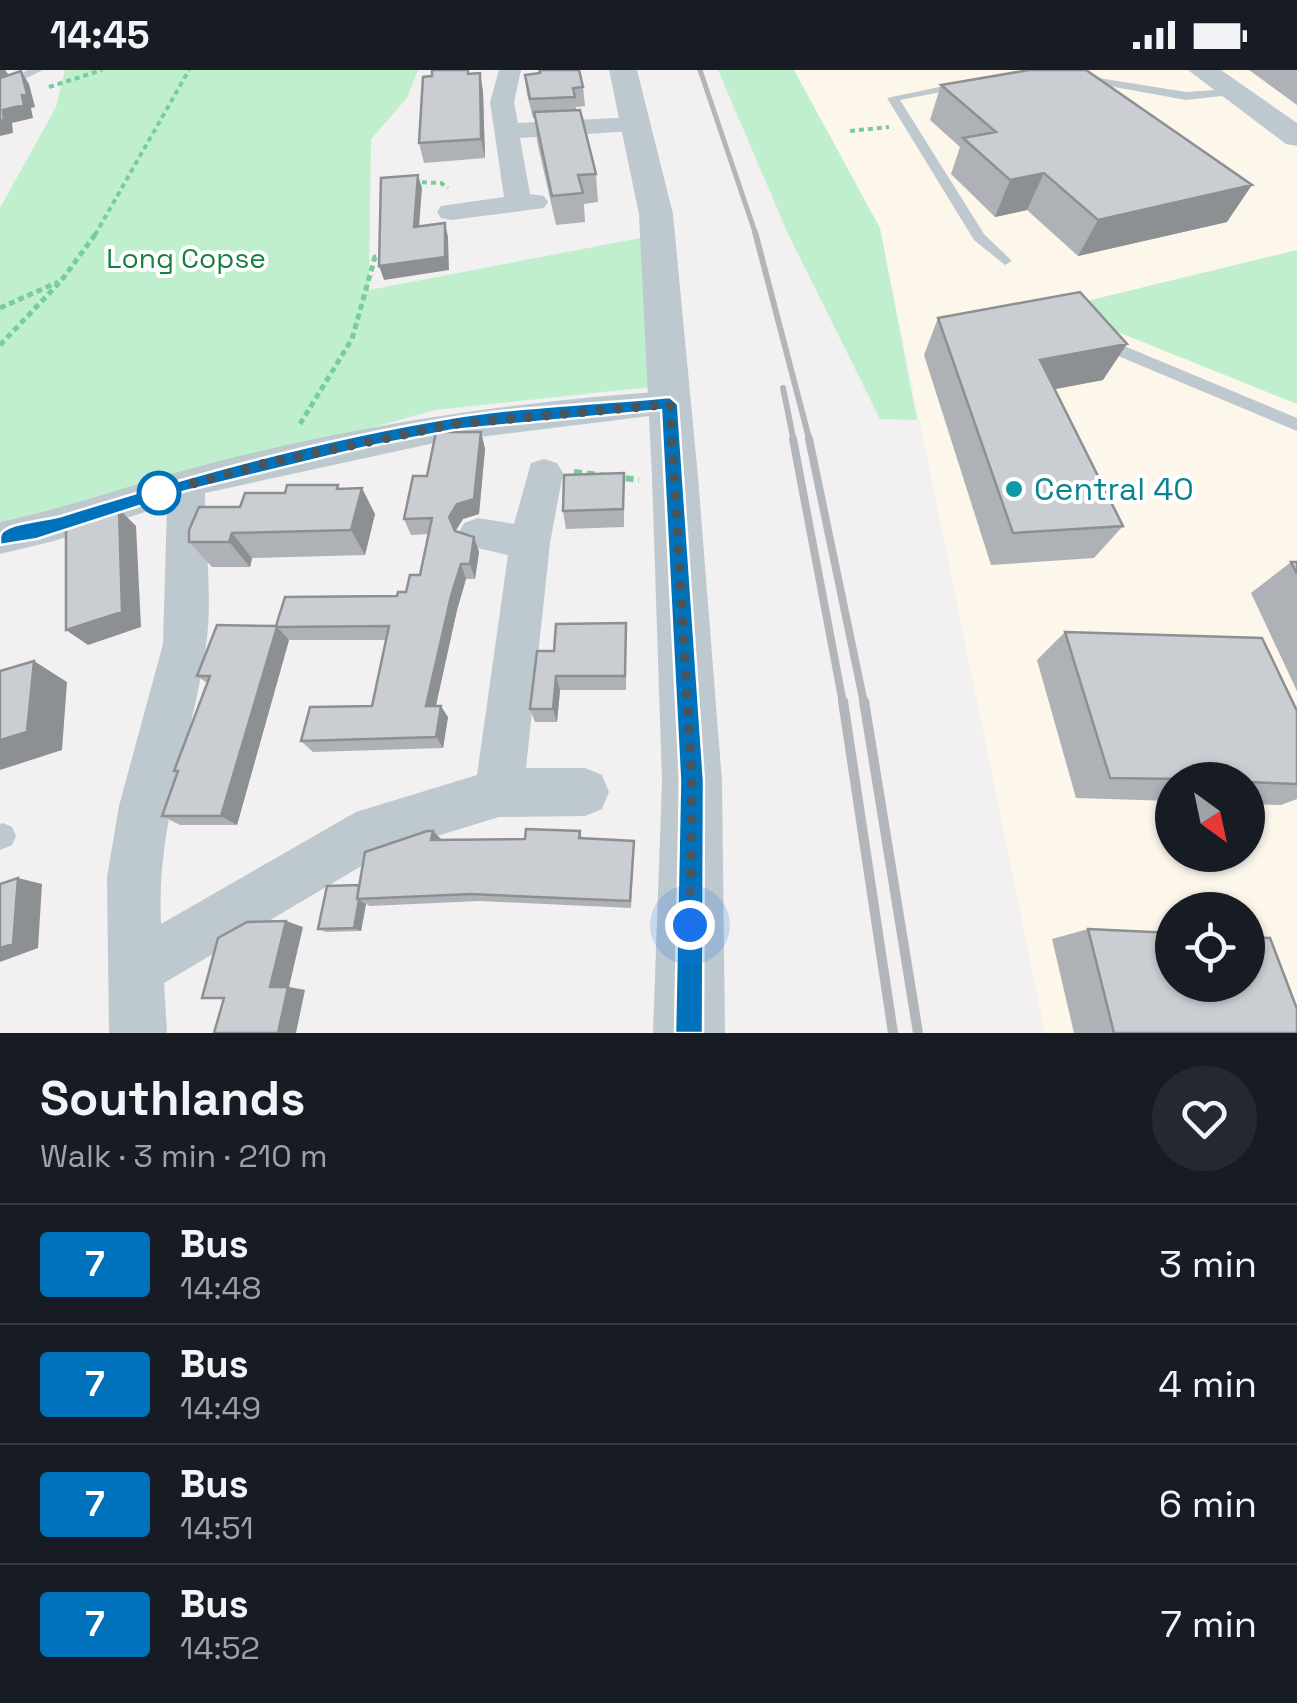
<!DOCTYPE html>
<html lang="en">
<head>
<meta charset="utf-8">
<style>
	body { margin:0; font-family:"Space Grotesk",sans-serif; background:#242831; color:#f1f3f6; height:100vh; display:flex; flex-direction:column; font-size:38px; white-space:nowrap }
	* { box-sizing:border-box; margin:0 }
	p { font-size:32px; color:#9ea1a6 }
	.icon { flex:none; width:55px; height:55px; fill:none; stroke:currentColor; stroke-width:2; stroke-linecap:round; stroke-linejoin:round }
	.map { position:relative; height:963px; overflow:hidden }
	.details { display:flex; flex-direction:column; background:#171b24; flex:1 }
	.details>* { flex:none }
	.badge { padding:0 20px; border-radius:8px; font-size:35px; line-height:65px }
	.needle { width:65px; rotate:147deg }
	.buttons { position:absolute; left:1155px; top:692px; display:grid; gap:20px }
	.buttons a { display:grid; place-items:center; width:110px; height:110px; border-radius:50%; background:#171b24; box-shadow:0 2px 8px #0004; font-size:50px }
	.you { position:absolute; width:50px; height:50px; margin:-25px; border:8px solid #fff; border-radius:50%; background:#1a73e8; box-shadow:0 0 0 15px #1a73e833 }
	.map>.badge { position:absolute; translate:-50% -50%; box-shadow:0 0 0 5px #fff }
	.round { display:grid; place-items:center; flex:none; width:105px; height:105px; border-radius:52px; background:#242831 }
	.overview { display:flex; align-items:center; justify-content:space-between; height:170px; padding:0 40px }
	h1 { font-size:48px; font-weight:600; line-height:75px }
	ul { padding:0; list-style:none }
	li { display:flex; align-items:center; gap:30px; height:120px; padding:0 40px; border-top:2px solid #363941 }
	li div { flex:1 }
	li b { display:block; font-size:38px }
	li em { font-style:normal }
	li .badge { min-width:110px; font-weight:700; text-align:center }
	.status { display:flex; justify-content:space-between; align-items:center; height:70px; padding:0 50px; background:#171b24; direction:ltr }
	.status svg { height:28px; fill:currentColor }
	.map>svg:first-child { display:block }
	.commercial { fill:#fcf6eb; fill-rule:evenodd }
	.green { fill:#c0efce }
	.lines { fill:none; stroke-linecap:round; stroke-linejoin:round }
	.path-far2 { stroke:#78cd9c; stroke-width:4; stroke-dasharray:5 4; stroke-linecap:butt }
	.path-far1 { stroke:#78cd9c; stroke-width:5; stroke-dasharray:6 4; stroke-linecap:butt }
	.path { stroke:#78cd9c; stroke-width:6; stroke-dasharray:8 5; stroke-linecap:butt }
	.service { fill:#bec9cf; fill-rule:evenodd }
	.minor { fill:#bec9cf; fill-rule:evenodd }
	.tertiary { fill:#bec9cf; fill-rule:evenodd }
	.rail-far3 { stroke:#b2b6ba; stroke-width:5 }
	.rail-far2 { stroke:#b2b6ba; stroke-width:6 }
	.rail-far1 { stroke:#b2b6ba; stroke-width:8 }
	.rail { stroke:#b2b6ba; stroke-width:10 }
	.wall { fill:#aeb1b5 }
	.shaded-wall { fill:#8d9093 }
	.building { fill:#caced2; stroke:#8d9093; stroke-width:2.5 }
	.line { fill:#0072bc; stroke:#fff; stroke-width:2.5 }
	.walk { stroke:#48555d; stroke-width:10; stroke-dasharray:0 18 }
	.culture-dot { fill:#0f9aa8; stroke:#fff; stroke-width:4 }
	.stop-dot { fill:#fff; stroke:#0072bc; stroke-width:5 }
	.labels { text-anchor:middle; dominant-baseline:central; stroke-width:8; stroke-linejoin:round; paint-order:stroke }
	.far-park-label { font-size:28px; fill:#187f43; stroke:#fff }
	.culture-label { font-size:32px; fill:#0d838f; stroke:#fff; text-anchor:start }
</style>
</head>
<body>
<div class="status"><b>14:45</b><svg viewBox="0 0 49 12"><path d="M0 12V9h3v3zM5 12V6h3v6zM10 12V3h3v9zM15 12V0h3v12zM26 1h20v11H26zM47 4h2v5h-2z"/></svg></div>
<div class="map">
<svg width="1297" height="963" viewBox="0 0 1297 963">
	<rect width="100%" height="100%" fill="#f2f0f0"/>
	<path class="commercial" d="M794 0H1297V963H1045L881 163ZM1172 710H1248V785H1172ZM1172 840H1248V915H1172Z"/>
	<path class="green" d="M65 0H418L407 28 371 69 369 220 645 167 651 317 435 340 138 423 0 452V138L56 37Z
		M718 0H794L880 158 917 350 880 349 789 166Z
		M1297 180V334L1058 238Z"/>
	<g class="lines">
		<path class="path-far2" d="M49 17 102 0
			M850 61 889 57
			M413 112 441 113 448 118
			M95 165 189 0"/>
		<path class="path-far1" d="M0 238 58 212
			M0 275 61 211 97 162
			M300 354 352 269 375 187 387 184"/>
		<path class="path" d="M574 402 639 410"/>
		<path class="service" d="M28 0H43L0 21V14Z
			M1080 5 1186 22 1231 19 1237 22 1231 25 1186 30 1076 10 1074 8Z
			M963 12 967 13V17L900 30 984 164 1012 191 1005 195 974 170 887 28Z
			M1117 273 1297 348V361L1111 283 1109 279Z
			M3 753 12 757 16 766 12 775 0 780V754Z"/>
		<path class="minor" d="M499 0H521L514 32 518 53 635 47 647 54 635 61 520 68 530 124 544 126 548 132 544 138 451 150 441 148 437 142 441 136 504 127 490 32Z
			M670 321 682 324 687 333 682 342 439 372 205 423C205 471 213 530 206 576 192 674 156 751 161 854L356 742 477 705 508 485 464 475 458 464 464 453 478 448 514 454 531 393 544 389 557 393 563 403 550 473 526 698H585L602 705 609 722 602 739 585 746 499 747 385 782 164 913 167 963H109L107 807 119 736 163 574 167 435 54 471 0 484V452C72 437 141 411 212 393 362 354 516 331 670 321Z"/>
		<path class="tertiary" d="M609 0H637L673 144 698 407 722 711 725 963H653L662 711 652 407 639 144Z
			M1188 0H1221L1297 53V76L1286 74Z"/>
		<path class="rail-far3" d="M700 0 756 165"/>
		<path class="rail-far2" d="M755 162 810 372
			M783 318 794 372"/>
		<path class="rail-far1" d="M793 369 843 633
			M809 369 864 633"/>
		<path class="rail" d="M843 631 893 963
			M864 631 918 963"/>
	</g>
	<path class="wall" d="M432 0H469V4L480 3 483 22 485 88 424 93 419 73Z
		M538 0H579L583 17 585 36 576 37V40L596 104 598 132 584 134 585 152 556 155 537 71 535 48H533L527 24 525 5 539 4Z
		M1249 0H1297V35Z
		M941 15 1227 152 1078 186 1027 140 995 147 951 104 960 77 930 50Z
		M938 248 1103 310 1054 319 1123 456 1094 488 991 495 924 285Z
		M481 362 485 379 479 444 463 449 455 461 474 467 479 482 475 509H466L457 540 436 636 448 647 443 678 313 682 301 671 372 636 386 570H289L237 755H180L162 746 178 703 174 701 207 613 197 606 276 556 397 526 406 522 420 505 428 464 411 465 404 449 427 406Z
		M624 403V457L566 459 563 441Z
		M340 419 375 444 365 485 252 488 250 497H212L189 472 240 437 285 423Z
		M1291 492H1297V621L1251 523Z
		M626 553V620H560L557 652H535L530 639 554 581Z
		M1065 562 1297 641V729L1281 735 1248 734V710H1172V731L1076 728 1037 590Z
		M433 761 442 770 525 769 580 761 582 768 634 771 631 838 479 831 370 836 366 834 361 861 326 862 318 859 359 815Z
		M1088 859 1297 963H1074L1052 869Z"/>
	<path class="shaded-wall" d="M0 0H5L9 5 0 11Z
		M21 1 29 14 35 37 31 38 33 48 12 53 13 63 0 66V51L3 40Z
		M480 3 483 22 485 88 481 69Z
		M1044 103 1027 140 995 147 1010 110Z
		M418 105 422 118 418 170 414 157Z
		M1252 115 1227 152 1078 186 1098 150Z
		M445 153 448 167 449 200 384 210 379 196Z
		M1127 274 1103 310 1019 326 1040 290Z
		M481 362 485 379 479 444 463 449 455 462 449 447Z
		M362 418 375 444 365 485 351 460Z
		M119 439 136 456 141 557 88 575 66 560Z
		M232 463 252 488 250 497 229 472Z
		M474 467 479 482 475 509 470 494Z
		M461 494 466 509 457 540 433 648 426 636 451 526Z
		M277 557 289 570 237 755 221 746Z
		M34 591 67 612 62 680 0 700V670Z
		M556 606 560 620 557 652 553 639Z
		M441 636 448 647 443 678 436 667Z
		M433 761 442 770H431Z
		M18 808 42 814 38 878 0 892V878Z
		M359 830 366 834 361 861 354 858Z
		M286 851 303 857 289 917 305 920 296 963H278L270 917Z"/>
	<path class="building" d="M432 0H468V4L480 3 481 69 419 73 423 7 432 6Z
		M540 0H579L583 17 573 18 575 27 530 29 525 5 540 3Z
		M1029 0H1086L1252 115 1098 150 1044 103 1010 110 963 68 996 62 941 15Z
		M21 1 27 24 22 25 24 35 3 40 4 50 0 51V8Z
		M580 40 596 104 578 105 583 123 552 126 534 42Z
		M418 105 414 157 445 153V187L379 196 381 108Z
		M1080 222 1127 274 1040 290 1123 456 1013 463 938 248Z
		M436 362H481L474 429 457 434 449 447 455 461 474 467 470 494H461L451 526 426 636H441L436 667 301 671 310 637 372 636 389 556 277 557 221 746H162L178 701H174L210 606H197L217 555 276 556 285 527 397 526 398 522H406L410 505H420L432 448 404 449 413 406H427Z
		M624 403 623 439 563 441 564 405Z
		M287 415H338L337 419 362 418 351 460 232 463 229 472H189V460L199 437H240L245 423H285Z
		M119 439 122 542 66 560V455Z
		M1291 492H1297V504Z
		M626 553 625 606H556L553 639H530L537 581H554L556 554Z
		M1065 562 1262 568 1297 641V714L1248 712V710L1110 708Z
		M34 591 27 662 0 670V601Z
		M526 759 580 761 579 768 634 771 630 831 471 824 357 829 365 782 427 761H433L431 770 525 769Z
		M18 808 13 874 0 878V814Z
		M359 815 357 829 359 830 354 858 318 859 327 816Z
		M286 851 270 917H288L278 963H214L224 928H202L218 868 247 852Z
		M1088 859 1172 863V915H1248V867L1270 868 1297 939V963H1114Z"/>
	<path class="line" d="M670 327 678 334 704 711 703 963H675L680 711 661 340 454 360 367 377 186 421 37 469 0 475V467C0 453 43 451 61 446 189 406 318 370 450 348 522 336 597 334 670 327Z"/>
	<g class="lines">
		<path class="walk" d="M159 423 267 393 454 354 670 334 692 711 690 855"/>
	</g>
	<circle class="culture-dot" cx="1014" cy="419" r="10"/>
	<circle class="stop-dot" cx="159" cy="423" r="20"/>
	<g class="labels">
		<g class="far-park-label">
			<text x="186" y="188">Long Copse</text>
		</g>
		<g class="culture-label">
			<text x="1034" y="419">Central 40</text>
		</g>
	</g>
</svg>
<div class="buttons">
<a><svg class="needle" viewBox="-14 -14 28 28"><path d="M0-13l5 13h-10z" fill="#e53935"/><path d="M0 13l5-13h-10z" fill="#9ea1a6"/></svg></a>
<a><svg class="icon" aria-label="locate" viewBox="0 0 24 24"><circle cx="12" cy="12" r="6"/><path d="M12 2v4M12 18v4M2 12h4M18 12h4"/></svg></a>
</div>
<div class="you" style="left:690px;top:855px"></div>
</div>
<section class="details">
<div class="overview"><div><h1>Southlands</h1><p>Walk · 3 min · 210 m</p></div><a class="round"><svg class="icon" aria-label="heart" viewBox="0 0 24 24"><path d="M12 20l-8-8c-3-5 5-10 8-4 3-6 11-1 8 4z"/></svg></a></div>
<ul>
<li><span class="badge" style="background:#0072bc;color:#fff">7</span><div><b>Bus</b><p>14:48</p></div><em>3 min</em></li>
<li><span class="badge" style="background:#0072bc;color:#fff">7</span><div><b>Bus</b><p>14:49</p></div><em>4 min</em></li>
<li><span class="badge" style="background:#0072bc;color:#fff">7</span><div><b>Bus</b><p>14:51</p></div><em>6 min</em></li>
<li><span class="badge" style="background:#0072bc;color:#fff">7</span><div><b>Bus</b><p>14:52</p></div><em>7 min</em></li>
</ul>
</section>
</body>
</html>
